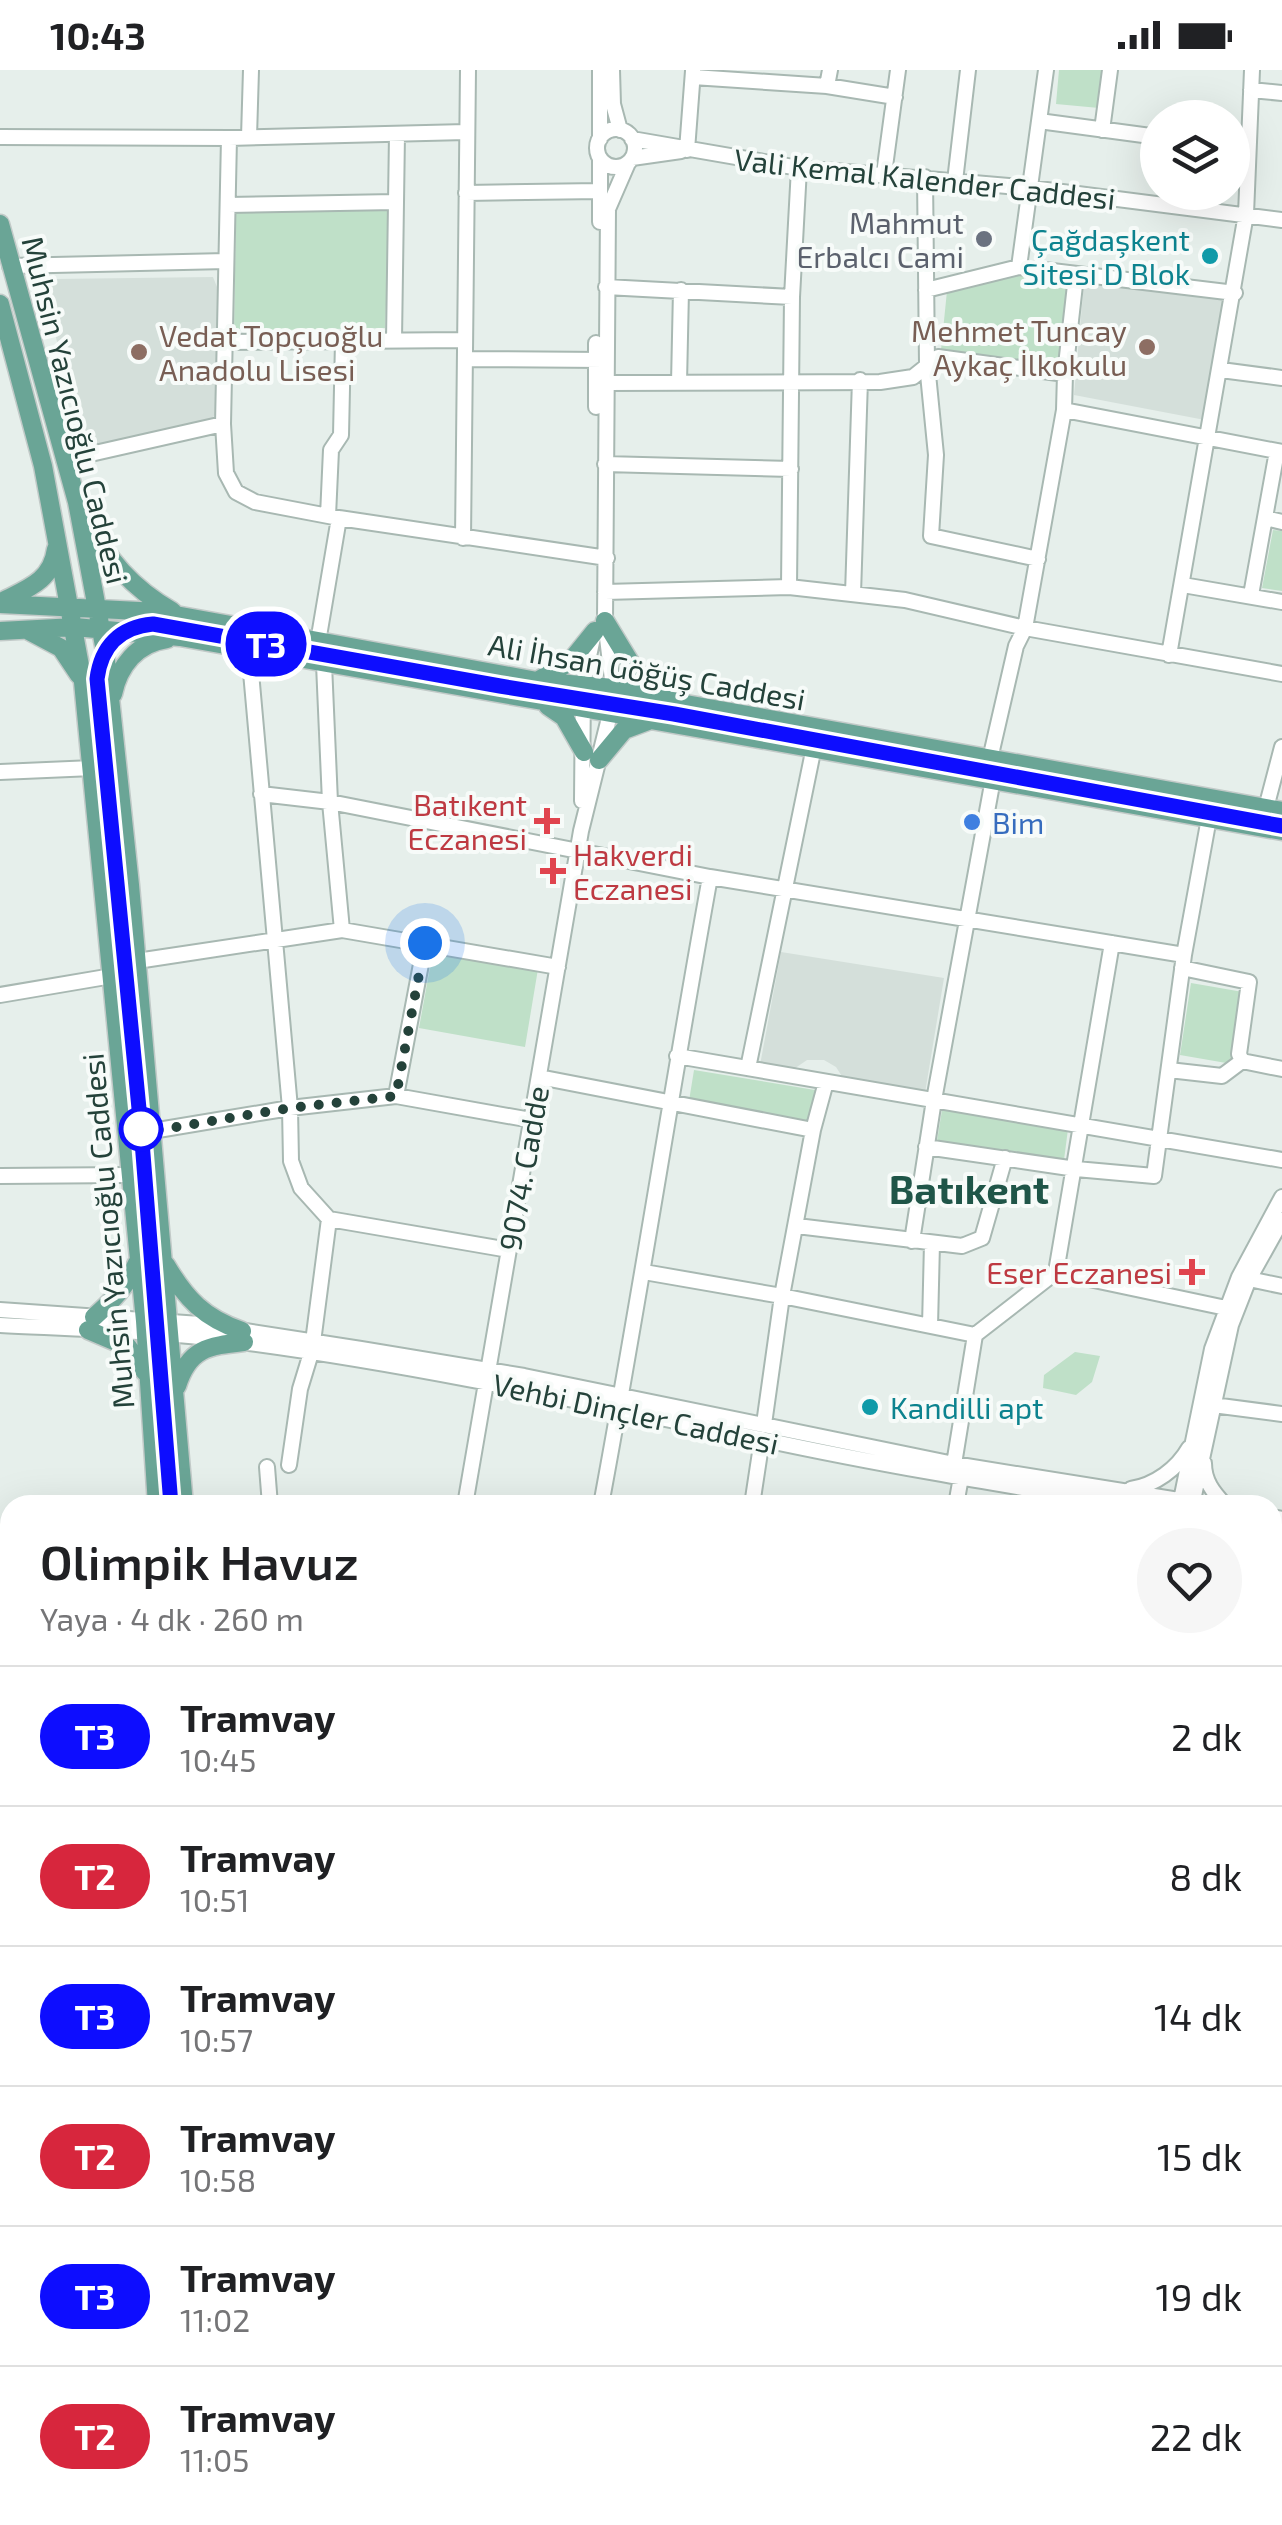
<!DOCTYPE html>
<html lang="tr">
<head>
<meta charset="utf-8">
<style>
	body { margin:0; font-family:"Exo 2",sans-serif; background:#f6f6f6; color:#202124; height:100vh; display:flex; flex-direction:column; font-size:38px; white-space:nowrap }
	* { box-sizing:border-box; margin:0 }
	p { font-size:32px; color:#757577 }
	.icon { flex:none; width:55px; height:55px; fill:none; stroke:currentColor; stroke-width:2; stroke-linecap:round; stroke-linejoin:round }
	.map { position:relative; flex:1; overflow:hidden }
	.panel { position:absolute; left:0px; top:1425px; width:1282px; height:1030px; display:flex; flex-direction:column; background:#fff; border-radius:30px 30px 0 0; box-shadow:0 10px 40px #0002 }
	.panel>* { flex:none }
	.badge { padding:0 20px; border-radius:32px; font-size:35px; line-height:65px }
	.fabs { position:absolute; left:1140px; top:30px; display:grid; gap:20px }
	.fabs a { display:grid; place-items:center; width:110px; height:110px; border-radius:50%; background:#fff; box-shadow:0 10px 40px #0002; font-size:50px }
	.you { position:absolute; width:50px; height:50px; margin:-25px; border:8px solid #fff; border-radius:50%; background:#1a73e8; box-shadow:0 0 0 15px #1a73e833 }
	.map>.badge { position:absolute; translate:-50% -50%; box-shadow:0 0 0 5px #fff }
	.round { display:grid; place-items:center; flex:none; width:105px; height:105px; border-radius:52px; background:#f6f6f6 }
	.head { display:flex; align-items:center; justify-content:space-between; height:170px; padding:0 40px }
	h1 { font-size:48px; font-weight:600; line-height:75px }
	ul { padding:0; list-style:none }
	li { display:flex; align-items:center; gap:30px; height:140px; padding:0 40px; border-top:2px solid #e0e0e0 }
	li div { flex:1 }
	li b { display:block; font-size:38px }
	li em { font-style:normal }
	li .badge { min-width:110px; font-weight:700; text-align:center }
	.status { display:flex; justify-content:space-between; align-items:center; height:70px; padding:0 50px; background:#fff; direction:ltr }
	.status svg { height:28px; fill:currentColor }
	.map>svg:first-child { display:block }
	.built { fill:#d4dfda }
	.green { fill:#bfe0c8 }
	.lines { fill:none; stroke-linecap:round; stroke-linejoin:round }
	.minor-casing { stroke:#a8b8b2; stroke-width:18 }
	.major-casing { stroke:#c2cac8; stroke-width:21 }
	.minor { stroke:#fff; stroke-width:14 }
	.major { stroke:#6aa596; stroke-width:18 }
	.tram { stroke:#5f7d75; stroke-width:2.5 }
	.line-casing { stroke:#fff; stroke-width:22 }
	.line { stroke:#0d0dff; stroke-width:15 }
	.walk { stroke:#24423a; stroke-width:10; stroke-dasharray:0 18 }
	.worship-dot { fill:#6b7280; stroke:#f7fbf9; stroke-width:4 }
	.culture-dot { fill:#0f9aa8; stroke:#f7fbf9; stroke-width:4 }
	.education-dot { fill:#8d6e63; stroke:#f7fbf9; stroke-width:4 }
	.health-dot { fill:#e0444e; stroke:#f7fbf9; stroke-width:4 }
	.shop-dot { fill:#3f7fe0; stroke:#f7fbf9; stroke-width:4 }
	.stop-dot { fill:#fff; stroke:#0d0dff; stroke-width:5 }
	.labels { text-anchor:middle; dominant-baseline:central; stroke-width:8; stroke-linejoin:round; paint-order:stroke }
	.street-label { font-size:30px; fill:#24423a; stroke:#f7fbf9 }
	.worship-label { font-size:30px; fill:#5b616d; stroke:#f7fbf9; text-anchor:end }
	.culture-label { font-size:30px; fill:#0d838f; stroke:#f7fbf9; text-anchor:end }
	.education-label { font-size:30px; fill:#785e54; stroke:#f7fbf9; text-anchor:end }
	.health-label { font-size:30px; fill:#be3a42; stroke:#f7fbf9; text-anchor:end }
	.shop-label { font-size:30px; fill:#366cbe; stroke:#f7fbf9; text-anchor:start }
	.district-label { font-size:40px; font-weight:bold; fill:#1f5548; stroke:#f7fbf9 }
</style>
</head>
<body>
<div class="status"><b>10:43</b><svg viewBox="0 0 49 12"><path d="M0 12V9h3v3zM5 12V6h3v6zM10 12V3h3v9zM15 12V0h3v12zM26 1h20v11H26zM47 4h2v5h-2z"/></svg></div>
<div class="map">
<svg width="1282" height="2455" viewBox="0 0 1282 2455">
	<rect width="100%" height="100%" fill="#e6efeb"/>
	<path class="built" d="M213 207 219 222 218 340 212 349 91 378 81 376 46 224 54 209Z
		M1084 213 1223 228 1205 350 1074 325Z
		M781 882 944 908 925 1023 845 1011 836 997 824 990H807L791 1001 760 995Z"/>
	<path class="green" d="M1059 0H1102L1099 38 1056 34Z
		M390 140 385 258 234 261 236 141Z
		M1021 201 1025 211 1069 218 1061 298 941 280 947 221Z
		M1273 460 1282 461V521L1262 518Z
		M433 881 538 899 525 977 419 958Z
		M1191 913 1243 922 1232 994 1180 985Z
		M694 1000 815 1020 810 1051 689 1031Z
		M942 1040 1068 1059 1064 1090 937 1071Z
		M1075 1282 1100 1286 1092 1312 1076 1325 1043 1318 1044 1305Z
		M1282 1848V2283L1281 2289 1272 2288V1913Z
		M1273 2346 1282 2348V2455H1074L1073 2445H1272Z"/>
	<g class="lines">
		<g class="minor-casing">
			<path id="minor" d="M612 0 613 34 620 60
				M693 7 827 16 895 27
				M827 16 830 0
				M1251 20 1282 23
				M1039 51 1158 67
				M597 78a19 19 0 1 1 38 0a19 19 0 1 1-38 0Z
				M1102 60 1110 0
				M0 67 229 68 466 62
				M249 67 251 0
				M229 68 223 354 226 403 236 422 255 432 339 448 607 488
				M600 69V0
				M632 69 799 98 1031 118 1282 150
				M687 80 693 1
				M632 88 681 81
				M884 104 898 0
				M925 107 927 294 936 385 931 466 1038 489
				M955 111 968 0
				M466 123 600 121
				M228 135 395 132
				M600 152V88
				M10 196 226 191
				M1019 197 1046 0
				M606 217 792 227
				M926 220 1019 197 1235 223
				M394 270 397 64
				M225 272 465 270
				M465 289 604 290
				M1221 300 1282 308
				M605 313 880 312 913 307 938 287 1065 304
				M679 313 681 220
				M596 337V273
				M1064 340 1282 382
				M64 390 223 354
				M605 394 791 399
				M328 446 331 380 341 365 343 271
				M1265 448 1282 452
				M463 468 468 0
				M1183 515 1282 532
				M789 517 792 227 799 98
				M605 522 789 517 905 530 1025 558 1282 604
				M853 524 860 310
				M1251 525 1277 381
				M318 572 339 448
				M249 580 290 1038 291 1091 301 1118 329 1149 509 1180
				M1169 585 1246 144 1252 0
				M324 594 330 732 342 860
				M990 689 1016 576 1025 558 1064 340 1065 304 1076 206
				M0 702 93 698
				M261 724 330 732 710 807 1184 885
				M582 731 583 614 594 563
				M1266 738 1282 677
				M137 891 342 860 558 897
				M1182 898 1249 912 1239 984 1242 991
				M0 925 112 906
				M677 986 1282 1090
				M748 998 814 677
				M1169 1000 1222 1006 1242 991 1282 999
				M539 1007 813 1060
				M396 1026 425 873
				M152 1061 290 1038 396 1026 531 1050
				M926 1077 1076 1099 1154 1106 1184 885 1209 748
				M0 1106 130 1105
				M797 1156 962 1176 982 1168 1005 1088
				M912 1171 934 1030 993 709
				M644 1202 782 1226 975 1265
				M1056 1202 1112 873
				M1056 1202 1226 1238
				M1249 1209 1282 1216
				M0 1240 200 1254 361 1279 524 1306 954 1394 1210 1435
				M0 1255C80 1259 161 1261 241 1272 416 1295 588 1333 761 1369 881 1395 1004 1415 1125 1435
				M930 1256 932 1173
				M313 1272 329 1149
				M1213 1335 1282 1344
				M764 1354 782 1226 813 1060 826 1012
				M1204 1393C1204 1411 1213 1422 1225 1435
				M954 1394 975 1265 1056 1202
				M289 1395 300 1319 311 1283
				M267 1397 270 1435
				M1131 1419C1155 1415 1177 1399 1189 1378
				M465 1435 581 761 610 644 613 618 605 551 608 139 628 93
				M601 1435C640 1226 672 1016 710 807
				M752 1435 762 1369
				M956 1435 961 1407
				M1180 1435 1212 1279 1239 1207 1282 1127
				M1192 1435 1231 1255 1249 1209 1282 1150
				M1272 1447 1282 1449
				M1272 1458 1282 1460
				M0 1585 10 1587
				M1272 1737 1282 1739
				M0 1765 10 1767
				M1272 1814 1282 1759
				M0 1884H10
				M0 2423 10 2420
				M79 2445 83 2455
				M189 2445 194 2455
				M315 2445 320 2455
				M420 2445 424 2455
				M527 2445 531 2455
				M635 2445 639 2455
				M839 2445 844 2455
				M976 2445 977 2448 992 2445
				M1048 2445 1049 2455
				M1060 2445 1061 2455
				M9 2455 35 2445
				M751 2455 768 2445"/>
		</g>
		<g class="major-casing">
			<path id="major" d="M0 154 77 432 105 581 130 815 184 1435
				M0 234 43 396 83 612 145 1251 157 1435
				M86 449C108 490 132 518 172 541
				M3 531C29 518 52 510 56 479
				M0 534 159 542 537 611 613 618 686 634 1282 741
				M605 551 636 602 665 628
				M0 561 75 557 180 567 1282 761
				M29 561 61 578 79 605
				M537 611 570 592 595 561
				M113 624C119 596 137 573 167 569
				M548 636 564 647 584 682
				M599 690 624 660 648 651
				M166 1195C186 1229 204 1248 242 1261
				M94 1247C113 1230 127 1216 137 1193
				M88 1260 128 1277 145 1302
				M177 1316C189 1278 208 1276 244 1272
				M0 2064 10 2066
				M0 2089 10 2091
				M1272 2311 1282 2313
				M1272 2333 1282 2335"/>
		</g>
		<use href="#minor" class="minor"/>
		<use href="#major" class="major"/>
		<path class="tram" d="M167 1435 154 1263 92 609C97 573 117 553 153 549L1282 751
			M0 2444 10 2440"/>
	</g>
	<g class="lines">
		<g class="line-casing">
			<path id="line" d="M171 1435 141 1059 97 609C101 576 120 557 153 554L500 616 674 644 1282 756"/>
		</g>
		<use href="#line" class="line"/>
		<path class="walk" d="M141 1059 152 1061 290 1038 396 1026 425 873"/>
	</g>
	<circle class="worship-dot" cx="984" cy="169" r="10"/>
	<g class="culture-dot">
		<circle cx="1210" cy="186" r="10"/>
		<circle cx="870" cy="1337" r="10"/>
	</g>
	<g class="education-dot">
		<circle cx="1147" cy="277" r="10"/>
		<circle cx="139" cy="282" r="10"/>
	</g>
	<g class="health-dot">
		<path d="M542 736h10v10h10v10h-10v10h-10v-10h-10v-10h10z"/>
		<path d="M548 786h10v10h10v10h-10v10h-10v-10h-10v-10h10z"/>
		<path d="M1187 1187h10v10h10v10h-10v10h-10v-10h-10v-10h10z"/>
	</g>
	<circle class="shop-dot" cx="972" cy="752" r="10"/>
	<circle class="stop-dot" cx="141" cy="1059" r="20"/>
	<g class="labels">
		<g class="street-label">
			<text transform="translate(925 108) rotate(6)">Vali Kemal Kalender Caddesi</text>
			<text transform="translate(76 340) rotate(76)">Muhsin Yazıcıoğlu Caddesi</text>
			<text transform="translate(647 601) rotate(10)">Ali İhsan Göğüş Caddesi</text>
			<text transform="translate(523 1098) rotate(-80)">9074. Cadde</text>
			<text transform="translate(107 1161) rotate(-95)">Muhsin Yazıcıoğlu Caddesi</text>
			<text transform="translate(636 1343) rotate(12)">Vehbi Dinçler Caddesi</text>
		</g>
		<g class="worship-label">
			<text x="964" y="152">Mahmut<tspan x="964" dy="34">Erbalcı Cami</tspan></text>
		</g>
		<g class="culture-label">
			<text x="1190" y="169">Çağdaşkent<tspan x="1190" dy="34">Sitesi D Blok</tspan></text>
			<text x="890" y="1337" text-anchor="start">Kandilli apt</text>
		</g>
		<g class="education-label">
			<text x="1127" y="260">Mehmet Tuncay<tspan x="1127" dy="34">Aykaç İlkokulu</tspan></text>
			<text x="159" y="265" text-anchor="start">Vedat Topçuoğlu<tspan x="159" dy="34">Anadolu Lisesi</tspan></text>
		</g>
		<g class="health-label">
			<text x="527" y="734">Batıkent<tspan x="527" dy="34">Eczanesi</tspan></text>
			<text x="573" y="784" text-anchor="start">Hakverdi<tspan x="573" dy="34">Eczanesi</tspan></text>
			<text x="1172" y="1202">Eser Eczanesi</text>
		</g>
		<g class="shop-label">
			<text x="992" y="752">Bim</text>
		</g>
		<g class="district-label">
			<text x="969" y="1118">Batıkent</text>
		</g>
	</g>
</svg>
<div class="fabs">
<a><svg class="icon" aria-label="layers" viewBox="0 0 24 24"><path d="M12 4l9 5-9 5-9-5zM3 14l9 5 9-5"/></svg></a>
</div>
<div class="you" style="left:425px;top:873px"></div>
<b class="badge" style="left:266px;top:574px;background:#0d0dff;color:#fff">T3</b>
<section class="panel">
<div class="head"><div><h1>Olimpik Havuz</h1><p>Yaya · 4 dk · 260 m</p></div><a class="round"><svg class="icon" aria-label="heart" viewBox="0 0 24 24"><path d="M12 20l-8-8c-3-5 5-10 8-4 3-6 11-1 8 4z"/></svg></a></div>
<ul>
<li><span class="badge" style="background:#0d0dff;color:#fff">T3</span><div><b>Tramvay</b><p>10:45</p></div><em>2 dk</em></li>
<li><span class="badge" style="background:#d7263d;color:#fff">T2</span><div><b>Tramvay</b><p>10:51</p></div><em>8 dk</em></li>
<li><span class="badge" style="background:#0d0dff;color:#fff">T3</span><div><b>Tramvay</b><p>10:57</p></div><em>14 dk</em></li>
<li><span class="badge" style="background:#d7263d;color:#fff">T2</span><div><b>Tramvay</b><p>10:58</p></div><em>15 dk</em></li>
<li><span class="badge" style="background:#0d0dff;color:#fff">T3</span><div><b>Tramvay</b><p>11:02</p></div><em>19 dk</em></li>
<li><span class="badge" style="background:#d7263d;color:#fff">T2</span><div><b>Tramvay</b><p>11:05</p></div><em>22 dk</em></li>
</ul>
</section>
</div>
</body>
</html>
